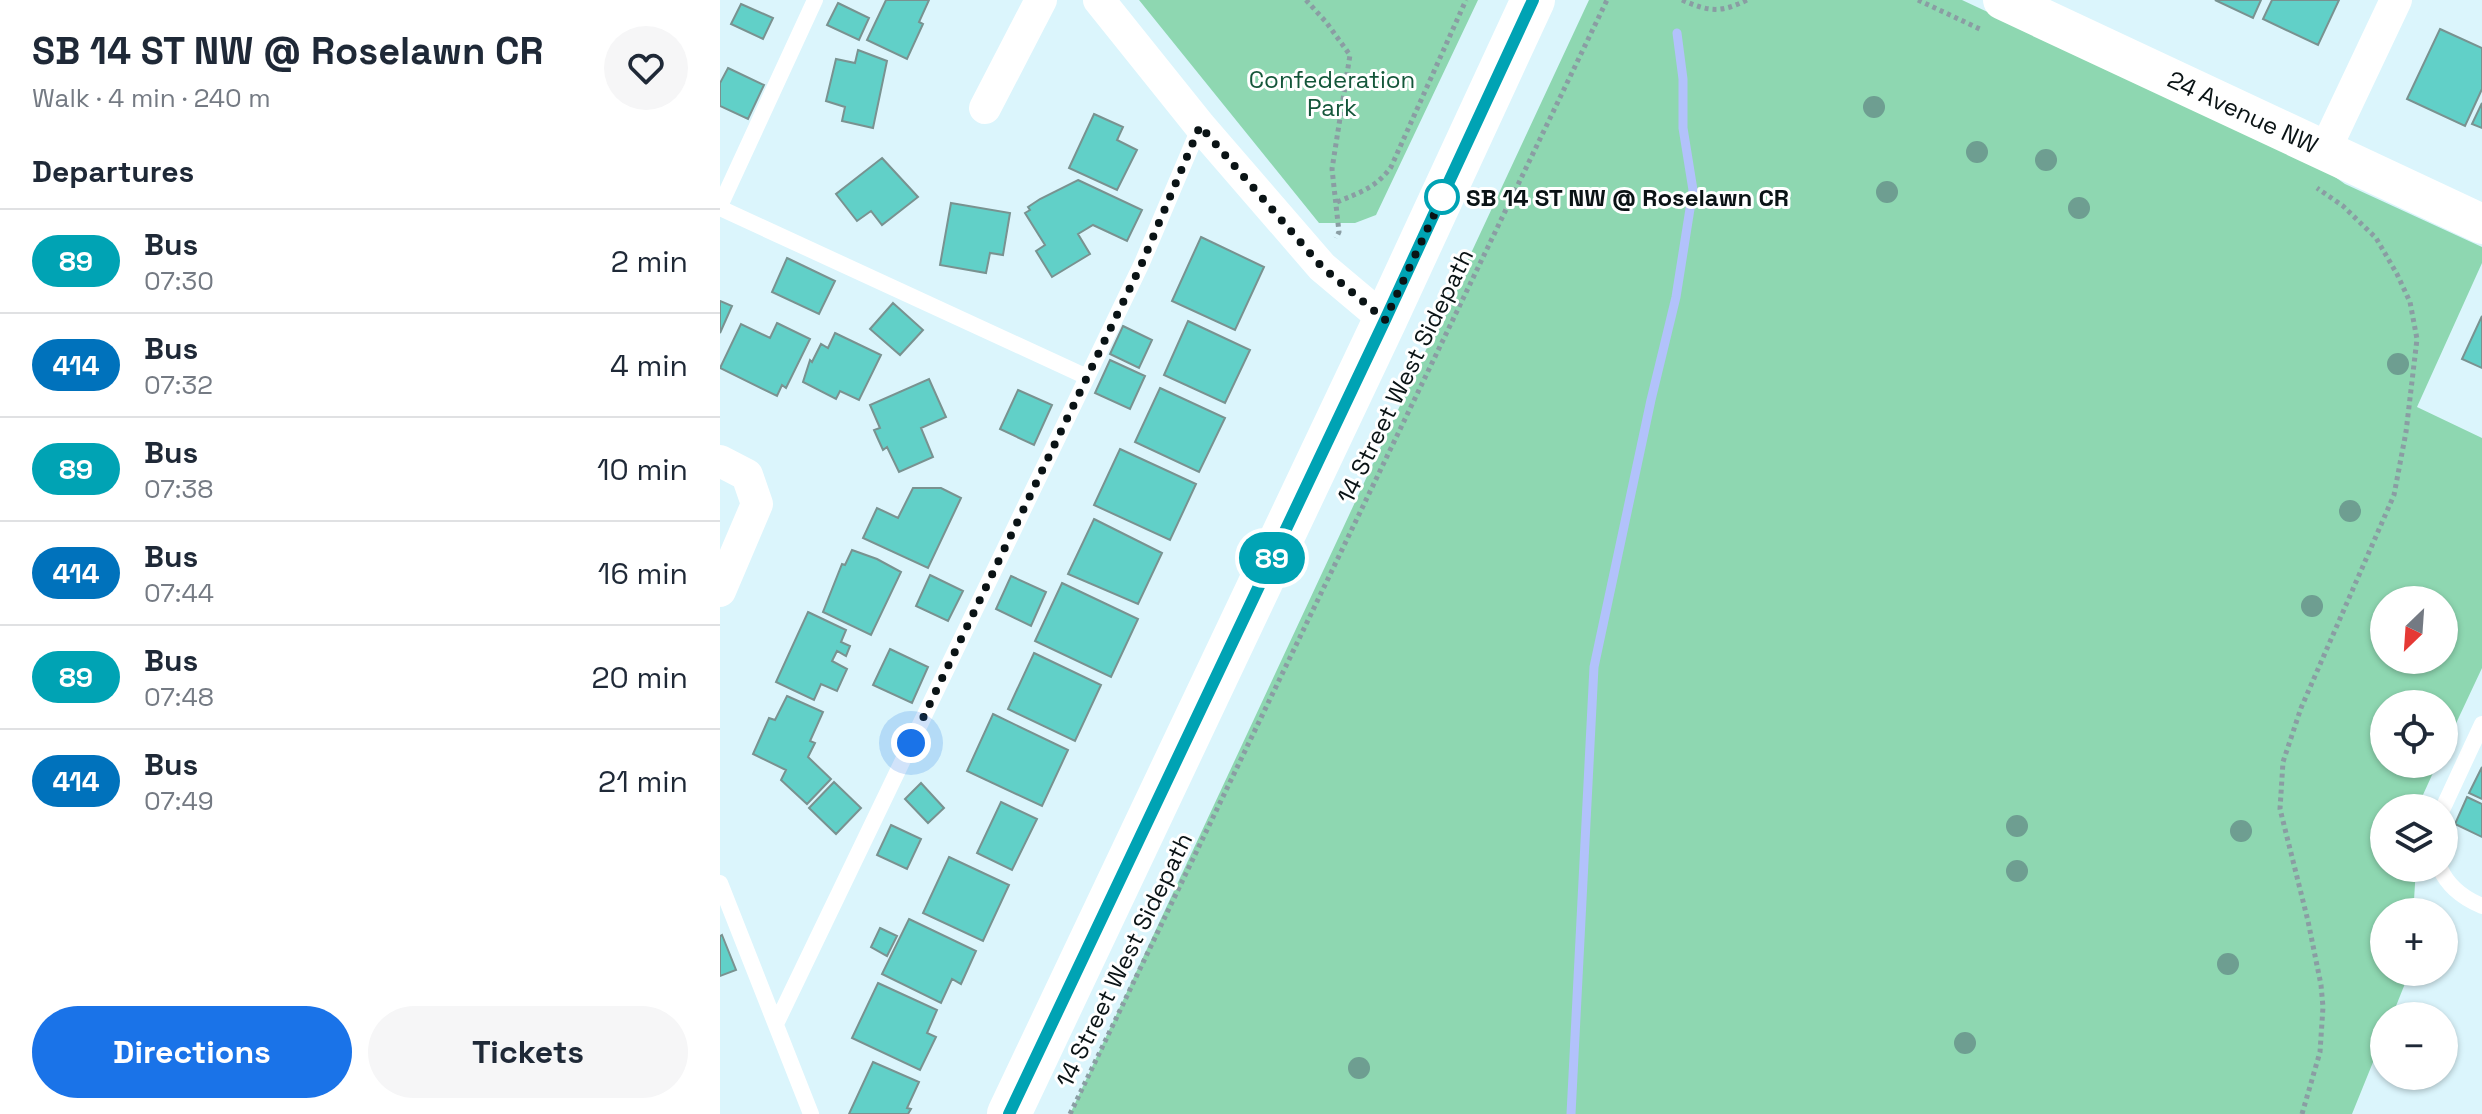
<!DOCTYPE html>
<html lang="en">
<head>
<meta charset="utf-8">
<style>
	body { margin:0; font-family:"Space Grotesk",sans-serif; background:#f6f6f7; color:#1f2937; height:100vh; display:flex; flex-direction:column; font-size:30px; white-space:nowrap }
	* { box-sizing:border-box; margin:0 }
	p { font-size:26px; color:#747a83 }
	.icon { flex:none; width:44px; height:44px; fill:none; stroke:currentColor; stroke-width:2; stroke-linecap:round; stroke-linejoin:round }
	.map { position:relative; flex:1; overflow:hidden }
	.panel { display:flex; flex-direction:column; background:#fff; width:720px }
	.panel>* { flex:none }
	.badge { padding:0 16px; border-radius:26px; font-size:28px; line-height:52px }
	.needle { width:52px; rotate:205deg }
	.fabs { position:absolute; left:1650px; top:586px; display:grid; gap:16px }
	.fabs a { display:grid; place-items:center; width:88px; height:88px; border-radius:50%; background:#fff; box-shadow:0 2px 6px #0004; font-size:40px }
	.you { position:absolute; width:40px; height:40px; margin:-20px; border:6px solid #fff; border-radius:50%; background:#1a73e8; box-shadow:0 0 0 12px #1a73e833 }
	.map>.badge { position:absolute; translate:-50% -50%; box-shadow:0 0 0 4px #fff }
	h2 { padding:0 32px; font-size:30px; line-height:72px }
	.round { display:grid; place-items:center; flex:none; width:84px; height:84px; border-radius:42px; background:#f6f6f7 }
	.headline { display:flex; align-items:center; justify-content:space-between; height:136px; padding:0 32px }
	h1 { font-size:38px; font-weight:600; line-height:60px }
	.primary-button { display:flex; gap:16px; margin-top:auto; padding:16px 32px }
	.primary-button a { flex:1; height:92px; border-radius:48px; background:#1a73e8; color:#fff; font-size:32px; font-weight:600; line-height:92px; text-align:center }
	.primary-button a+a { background:#f6f6f7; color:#1f2937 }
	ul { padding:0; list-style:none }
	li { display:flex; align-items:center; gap:24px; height:104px; padding:0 32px; border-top:2px solid #e0e1e3 }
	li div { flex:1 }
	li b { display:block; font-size:30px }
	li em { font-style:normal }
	li .badge { min-width:88px; font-weight:700; text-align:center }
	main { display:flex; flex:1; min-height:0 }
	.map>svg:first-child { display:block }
	.green { fill:#8ed7b1; fill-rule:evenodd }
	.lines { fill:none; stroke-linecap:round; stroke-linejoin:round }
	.stream { stroke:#b2c2fb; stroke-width:9 }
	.building { fill:#61d0c8; stroke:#799290; stroke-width:2 }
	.path { stroke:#8a9da3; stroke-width:5; stroke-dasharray:4 4; stroke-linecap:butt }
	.service { stroke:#fff; stroke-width:16 }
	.minor { stroke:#fff; stroke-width:32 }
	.tertiary { stroke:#fff; stroke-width:40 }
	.secondary { stroke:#fff; stroke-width:44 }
	.tree { fill:#6e9e91 }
	.line-casing { stroke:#fff; stroke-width:18 }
	.line { stroke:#00a3b4; stroke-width:12 }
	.walk { stroke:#0a1315; stroke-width:8; stroke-dasharray:0 14.4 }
	.stop-dot { fill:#fff; stroke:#00a3b4; stroke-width:4 }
	.labels { text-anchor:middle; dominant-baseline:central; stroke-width:6; stroke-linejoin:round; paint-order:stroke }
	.park-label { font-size:24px; fill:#14563a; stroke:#fff }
	.street-label { font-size:24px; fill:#0a1315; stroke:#fff }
	.stop-label { font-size:24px; font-weight:bold; fill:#0a1315; stroke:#fff; text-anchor:start }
</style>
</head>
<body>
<main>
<section class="panel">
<div class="headline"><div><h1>SB 14 ST NW @ Roselawn CR</h1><p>Walk · 4 min · 240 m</p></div><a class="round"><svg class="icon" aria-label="heart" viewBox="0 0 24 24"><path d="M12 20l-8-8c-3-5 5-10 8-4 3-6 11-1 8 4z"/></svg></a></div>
<h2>Departures</h2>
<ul>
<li><span class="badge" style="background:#00a3b4;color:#fff">89</span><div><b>Bus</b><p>07:30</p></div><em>2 min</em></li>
<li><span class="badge" style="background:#0072bc;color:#fff">414</span><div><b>Bus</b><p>07:32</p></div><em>4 min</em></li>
<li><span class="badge" style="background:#00a3b4;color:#fff">89</span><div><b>Bus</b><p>07:38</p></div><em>10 min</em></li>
<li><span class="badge" style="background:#0072bc;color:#fff">414</span><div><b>Bus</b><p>07:44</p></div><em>16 min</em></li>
<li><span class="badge" style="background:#00a3b4;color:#fff">89</span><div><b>Bus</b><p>07:48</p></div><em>20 min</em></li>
<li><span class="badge" style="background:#0072bc;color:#fff">414</span><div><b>Bus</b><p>07:49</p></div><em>21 min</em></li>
</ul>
<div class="primary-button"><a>Directions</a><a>Tickets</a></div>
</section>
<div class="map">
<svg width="1762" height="1114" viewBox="0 0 1762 1114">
	<rect width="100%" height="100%" fill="#dbf5fc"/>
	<path class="green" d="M419 0H758L656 215 635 223H599Z
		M869 0H1242L1608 172 1625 184 1762 247V263L1697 407 1762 438V668L1724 749V704H1664V764H1717L1697 808H1664V868H1696L1694 900 1689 912H1664V972H1683L1688 976 1672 1016H1664V1035L1632 1114H350ZM1664 600H1724V660H1664Z"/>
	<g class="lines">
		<path class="stream" d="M851 1114 874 667 931 400 956 297 973 190 963 128V79L957 33"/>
	</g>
	<path class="building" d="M166 0H209L199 22 203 24 187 59 147 40Z
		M1495 0H1541L1533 18Z
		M1552 0H1619L1598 45 1543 19Z
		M118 3 149 18 139 40 107 25Z
		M21 4 53 18 43 39 11 24Z
		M1720 29 1762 48V89L1745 126 1687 99Z
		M138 50 167 61 153 128 122 121 125 107 106 101 116 59 135 63Z
		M8 68 44 85 28 119 0 106V83Z
		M1762 103V128L1752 124Z
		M374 114 403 127 397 140 417 150 397 190 349 168Z
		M162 158 198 197 162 225 151 211 137 221 116 194Z
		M358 180 422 210 407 241 373 225 358 234 370 254 332 277 316 251 325 245 305 213 310 210 308 207 320 199Z
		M231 203 290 213 283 255 270 253 266 273 220 265Z
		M481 237 544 267 515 330 452 301Z
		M67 258 115 281 99 314 52 292Z
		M0 301 12 306 0 333Z
		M173 303 203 330 180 355 150 329Z
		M1762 316V368L1742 359Z
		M468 321 530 350 505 403 444 375Z
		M57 323 90 339 66 388 62 385 57 396 0 368 21 324 50 338Z
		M403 326 432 340 419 368 390 354Z
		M115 333 161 355 139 400 120 391 116 399 83 382 90 360 92 362 101 344 108 348Z
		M390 360 425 376 410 409 375 393Z
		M209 379 226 417 201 428 213 457 179 472 167 447 163 450 158 439 154 430 160 428 150 405Z
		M440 388 505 418 479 472 415 442Z
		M298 390 332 405 314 445 280 429Z
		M400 449 476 484 450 540 374 505Z
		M193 488H221L241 498 208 568 143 538 157 508 178 518Z
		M374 519 442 553 418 604 348 574Z
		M132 550 157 559 181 572 151 635 103 612 122 564 125 565Z
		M210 575 243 591 228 621 196 606Z
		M291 576 326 592 311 626 276 609Z
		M342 583 418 619 391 677 315 641Z
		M88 612 126 630 121 642 130 646 126 656 117 651 112 661 127 669 117 691 101 684 94 700 56 682Z
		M170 649 208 667 192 703 153 685Z
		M314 653 381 685 355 741 288 709Z
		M67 696 103 712 90 741 95 743 88 757 111 779 87 804 61 780 66 770 33 754 49 718 55 720Z
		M273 714 348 750 322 806 247 771Z
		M1762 767V799L1749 793Z
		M114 782 141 808 116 834 89 808Z
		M201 783 224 808 208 823 185 799Z
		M1747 797 1762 804V837L1735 824Z
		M281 802 317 819 292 870 257 853Z
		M171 825 201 839 187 869 157 855Z
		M229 857 289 885 263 941 203 913Z
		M189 919 256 951 241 984 232 979 221 1003 162 974Z
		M160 928 177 936 167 956 151 947Z
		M2 935 16 970 0 976V936Z
		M158 983 217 1010 207 1033 216 1037 200 1070 132 1038Z
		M153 1062 199 1082 187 1108 191 1109 188 1114H129Z"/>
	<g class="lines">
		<path class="path" d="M586 0 606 22 630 55 612 169 619 232 616 238
			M962 0C990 12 1000 13 1027 0
			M1198 0 1262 30
			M617 202C639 193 657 187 671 167L746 0
			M350 1114 887 0
			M1582 1114 1600 1052 1603 1007 1601 985 1588 921 1560 809 1563 762 1581 708 1674 495 1686 432 1697 339 1690 302 1677 274 1656 238 1623 206 1597 188"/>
		<path class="service" d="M0 206 95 0
			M0 208 367 377
			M1723 808 1762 724
			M1720 868C1728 887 1743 898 1762 906
			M0 883 91 1114
			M56 1024 422 263 480 126"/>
		<path class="minor" d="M379 0 480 126 602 267 665 320
			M265 108 321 0
			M1605 150 1676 0
			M0 461 27 475 37 504 0 591"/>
		<path class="tertiary" d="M1283 0 1762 224"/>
		<path class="secondary" d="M289 1114 665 320 813 0"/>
	</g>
	<g class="tree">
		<circle cx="1154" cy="107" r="11"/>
		<circle cx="1257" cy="152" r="11"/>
		<circle cx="1326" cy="160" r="11"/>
		<circle cx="1167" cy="192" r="11"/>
		<circle cx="1359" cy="208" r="11"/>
		<circle cx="1678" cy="364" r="11"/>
		<circle cx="1630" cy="511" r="11"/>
		<circle cx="1592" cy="606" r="11"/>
		<circle cx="1297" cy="826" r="11"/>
		<circle cx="1521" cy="831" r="11"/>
		<circle cx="1297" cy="871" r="11"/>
		<circle cx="1508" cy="964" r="11"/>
		<circle cx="1245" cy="1043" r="11"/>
		<circle cx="639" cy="1068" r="11"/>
	</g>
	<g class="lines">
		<g class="line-casing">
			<path id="line" d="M289 1114 665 320 813 0"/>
		</g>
		<use href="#line" class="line"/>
		<path class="walk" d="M191 743 422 263 480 126 602 267 665 320 727 187 722 197"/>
	</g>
	<circle class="stop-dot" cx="722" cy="197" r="16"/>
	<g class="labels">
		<g class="park-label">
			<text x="612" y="79">Confederation<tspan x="612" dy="28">Park</tspan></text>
		</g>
		<g class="street-label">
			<text transform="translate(1523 112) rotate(25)">24 Avenue NW</text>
			<text transform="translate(685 376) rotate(-64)">14 Street West Sidepath</text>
			<text transform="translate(404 960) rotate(-64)">14 Street West Sidepath</text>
		</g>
		<g class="stop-label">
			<text x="746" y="197">SB 14 ST NW @ Roselawn CR</text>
		</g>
	</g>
</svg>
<div class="fabs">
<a><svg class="needle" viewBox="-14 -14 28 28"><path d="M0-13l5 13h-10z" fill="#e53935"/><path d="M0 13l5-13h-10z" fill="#747a83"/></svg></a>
<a><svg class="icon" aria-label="locate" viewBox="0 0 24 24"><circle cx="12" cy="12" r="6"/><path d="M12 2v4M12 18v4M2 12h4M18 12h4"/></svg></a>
<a><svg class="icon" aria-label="layers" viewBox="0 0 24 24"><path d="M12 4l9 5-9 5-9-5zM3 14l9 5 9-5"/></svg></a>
<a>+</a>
<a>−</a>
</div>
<div class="you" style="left:191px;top:743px"></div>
<b class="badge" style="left:552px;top:558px;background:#00a3b4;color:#fff">89</b>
</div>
</main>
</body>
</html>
